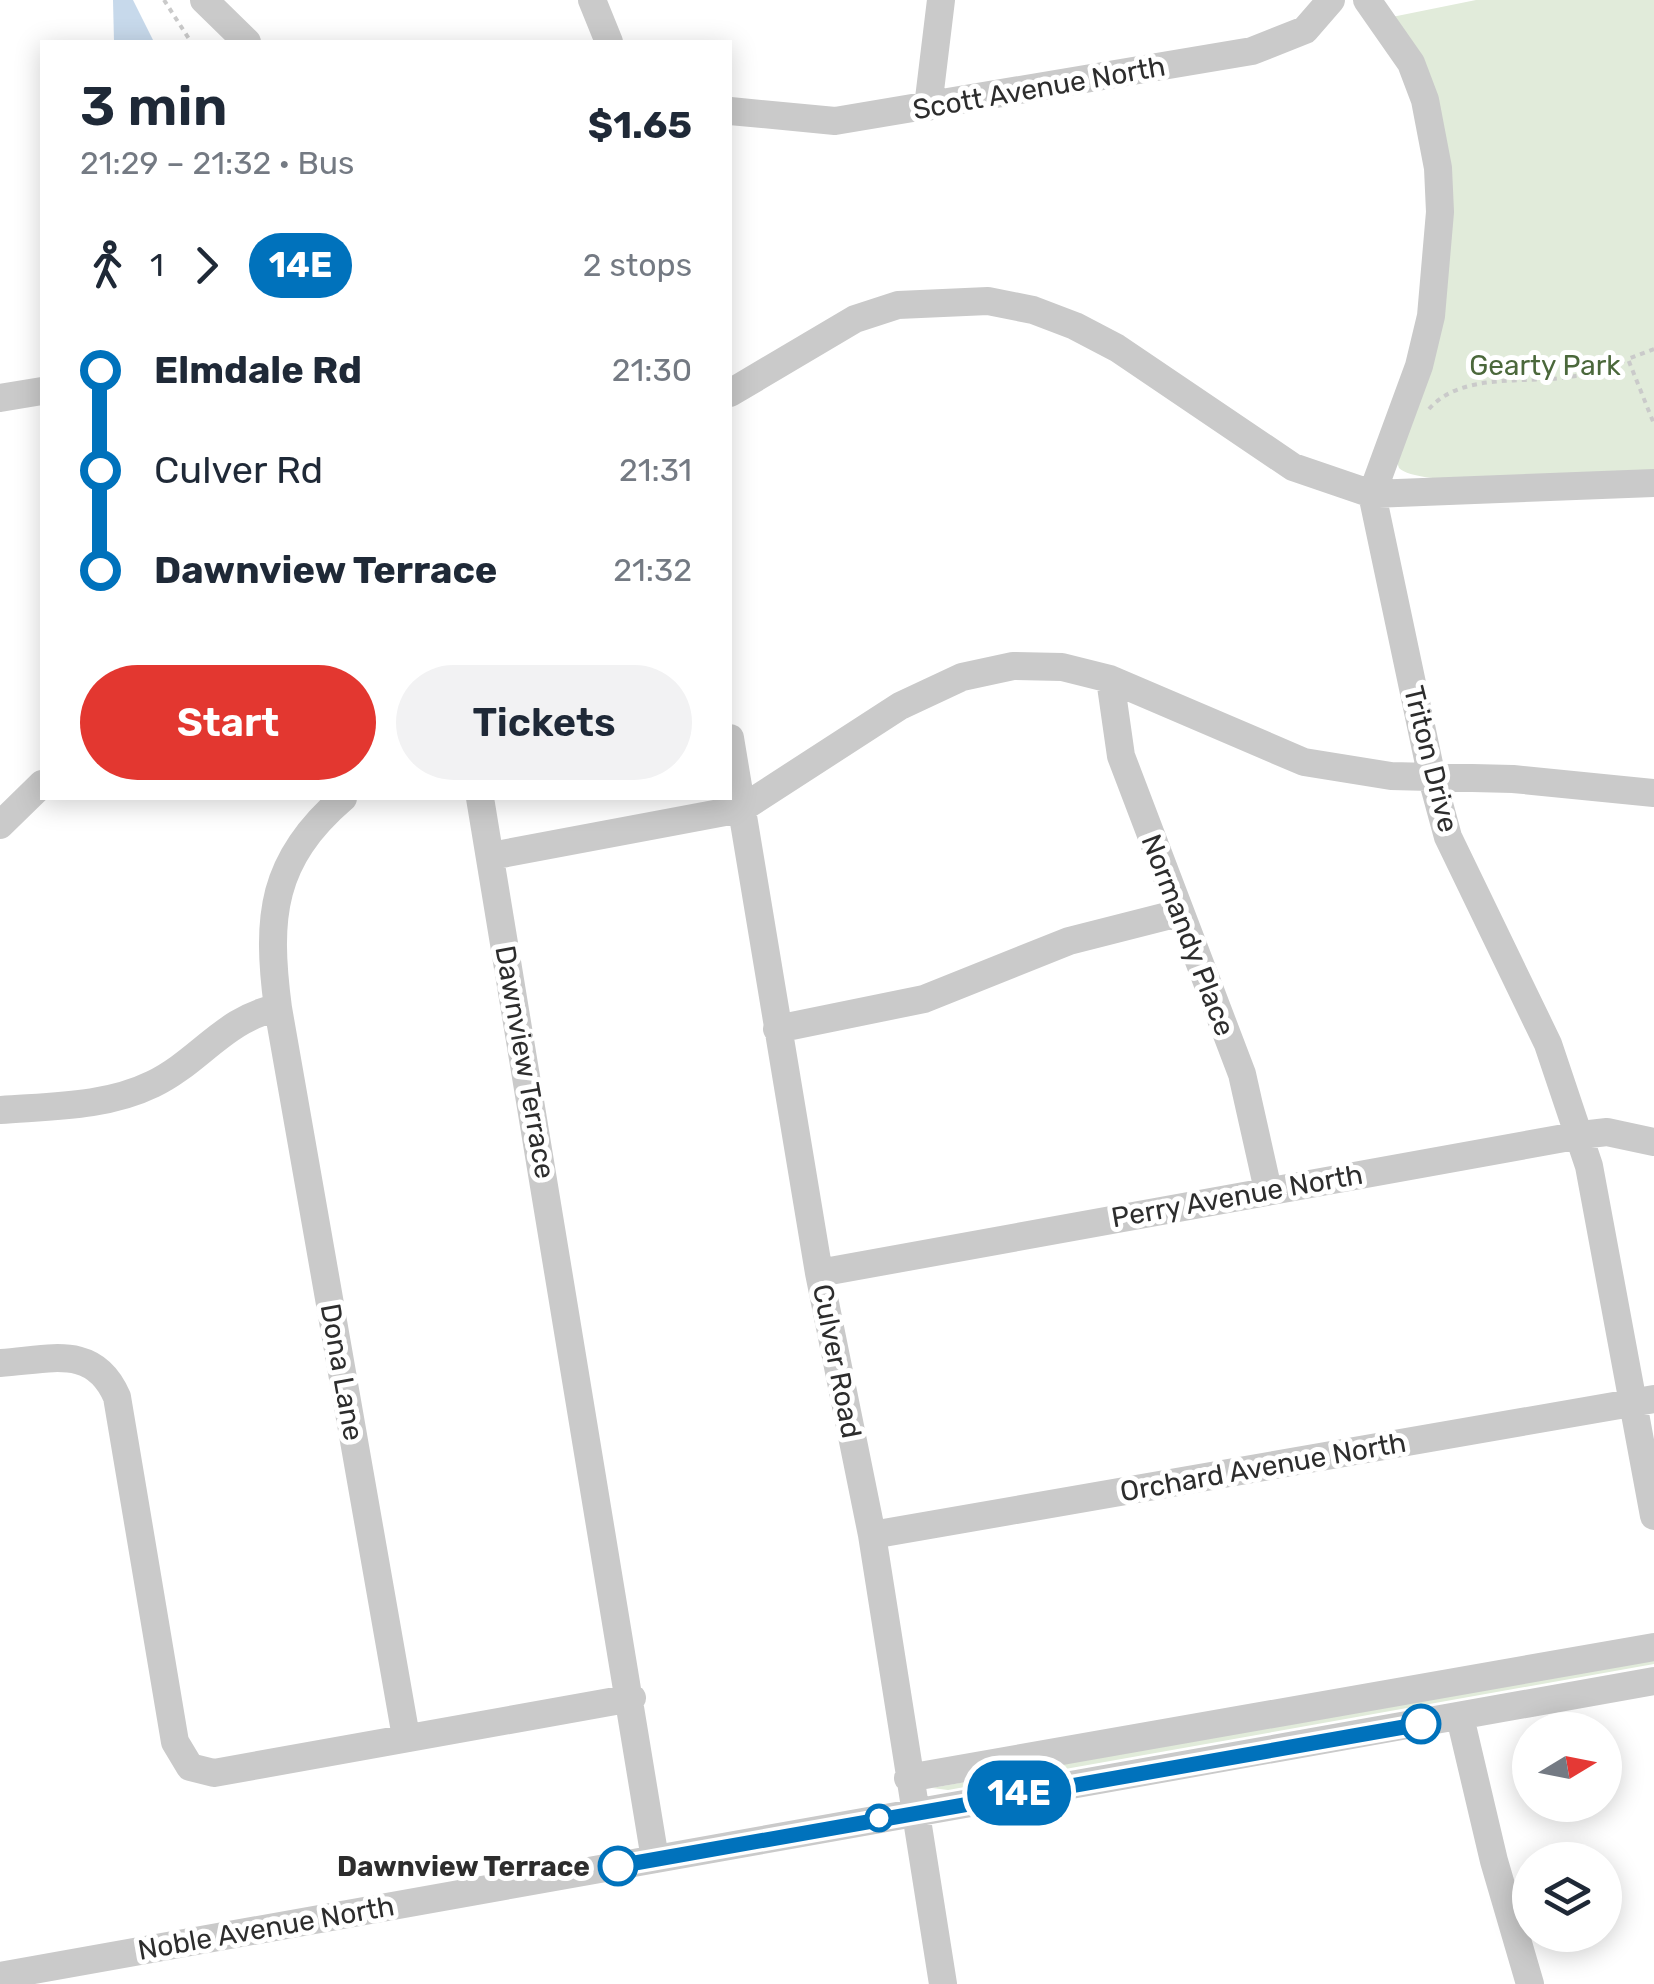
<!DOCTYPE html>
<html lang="en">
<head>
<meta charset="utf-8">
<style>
	body { margin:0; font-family:Rubik,sans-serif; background:#f2f2f3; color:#1f2937; height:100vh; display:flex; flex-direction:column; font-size:38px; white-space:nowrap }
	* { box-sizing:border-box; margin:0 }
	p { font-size:32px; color:#747a83 }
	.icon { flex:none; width:55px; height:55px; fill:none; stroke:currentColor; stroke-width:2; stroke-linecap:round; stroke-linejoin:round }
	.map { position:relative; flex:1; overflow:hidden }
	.drawer { position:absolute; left:40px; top:40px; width:692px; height:760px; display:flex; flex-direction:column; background:#fff; border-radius:0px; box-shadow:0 5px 25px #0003 }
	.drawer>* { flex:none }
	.badge { padding:0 20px; border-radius:32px; font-size:35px; line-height:65px }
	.needle { width:65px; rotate:80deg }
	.tools { position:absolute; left:1512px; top:1712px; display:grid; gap:20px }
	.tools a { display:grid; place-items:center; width:110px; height:110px; border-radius:50%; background:#fff; box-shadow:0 5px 25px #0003; font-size:50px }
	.map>.badge { position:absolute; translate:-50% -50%; box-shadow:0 0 0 5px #fff }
	.legs { display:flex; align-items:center; gap:15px; height:110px; padding:0 40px; font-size:32px }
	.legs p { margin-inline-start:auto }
	.head { display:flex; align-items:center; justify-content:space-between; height:170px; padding:0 40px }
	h1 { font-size:55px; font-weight:600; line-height:75px }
	.button { display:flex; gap:20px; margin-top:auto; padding:20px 40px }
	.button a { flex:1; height:115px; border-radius:60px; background:#e33730; color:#fff; font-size:40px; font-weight:600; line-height:115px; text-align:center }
	.button a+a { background:#f2f2f3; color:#1f2937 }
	ul { padding:0 40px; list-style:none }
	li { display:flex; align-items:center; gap:35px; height:100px; font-size:38px }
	li i { display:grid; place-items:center; width:15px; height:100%; margin:0 12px; background:currentColor }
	li i::after { content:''; width:25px; height:25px; margin:-12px; border:8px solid; border-radius:50%; background:#fff }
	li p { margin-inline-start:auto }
	li:first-child i { background:linear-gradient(#0000 50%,currentColor 0) }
	li:last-child i { background:linear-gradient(currentColor 50%,#0000 0) }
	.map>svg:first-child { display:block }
	.green { fill:#e1ebda }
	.water { fill:#c7d9eb }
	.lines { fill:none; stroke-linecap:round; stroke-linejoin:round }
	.path { stroke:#cacaca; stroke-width:4; stroke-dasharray:5 5; stroke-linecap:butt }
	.minor { stroke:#cacaca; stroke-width:28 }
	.line-1-casing { stroke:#fff; stroke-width:22 }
	.line-1 { stroke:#0072bc; stroke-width:15 }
	.stop-1-dot { fill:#fff; stroke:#0072bc; stroke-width:5 }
	.labels { text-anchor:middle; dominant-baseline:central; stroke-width:10; stroke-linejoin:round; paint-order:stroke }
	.street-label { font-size:28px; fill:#2d2d2d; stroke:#fff }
	.park-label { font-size:28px; fill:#4b683b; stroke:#fff }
	.stop-label { font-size:28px; font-weight:bold; fill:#2d2d2d; stroke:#fff; text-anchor:end }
</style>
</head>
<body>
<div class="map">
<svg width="1654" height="1984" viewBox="0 0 1654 1984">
	<rect width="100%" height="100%" fill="#fff"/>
	<path class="green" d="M1476 0H1654V472C1611 474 1424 492 1399 468L1396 459 1450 235 1392 17Z
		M1654 1656V1664L948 1790 932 1788Z"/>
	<path class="water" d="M113 0H133L154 42H114Z"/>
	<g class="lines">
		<path class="path" d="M164 0 191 42
			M1654 349 1628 359 1654 424
			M1429 409C1461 372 1524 384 1569 377 1590 374 1609 368 1628 359"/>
		<path class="minor" d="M204 0 247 42
			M592 0 609 42
			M1367 0 1411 63 1425 100 1438 168 1440 212 1431 316 1419 366 1372 494 1432 778 1448 837 1548 1044 1589 1166 1654 1516
			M928 107 941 0
			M730 111 835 121 1252 51 1305 30 1331 0
			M730 393 855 319 898 305 988 301 1033 310 1075 326 1117 348 1293 467 1372 494 1654 483
			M0 398 42 391
			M1110 679 1121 756 1242 1074 1268 1190
			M730 738 819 1273 872 1535 943 1984
			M480 798 655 1859
			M0 825 42 784
			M491 856 741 809 900 706 962 677 1013 666 1062 667 1110 679 1304 762 1391 776 1513 779 1654 793
			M278 1008 406 1737
			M777 1029 924 999 1069 941 1179 913
			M0 1110C52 1106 106 1107 153 1084 199 1062 226 1017 278 1008 266 917 271 860 343 798
			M819 1273 1581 1135 1607 1132 1654 1142
			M0 1363C49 1360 94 1343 117 1397L175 1742 190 1767 214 1773 632 1698
			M872 1535 1654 1399
			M1460 1717 1494 1861 1530 1984
			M908 1778 1654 1647
			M0 1976 1654 1681"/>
	</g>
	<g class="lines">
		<g class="line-1-casing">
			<path id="line-1" d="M618 1866 1421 1724"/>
		</g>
		<use href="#line-1" class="line-1"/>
	</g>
	<g class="stop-1-dot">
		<circle cx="1421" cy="1724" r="18"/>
		<circle cx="879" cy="1818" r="12"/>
		<circle cx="618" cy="1866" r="18"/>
	</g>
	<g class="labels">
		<g class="street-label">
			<text transform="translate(1039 88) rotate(-10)">Scott Avenue North</text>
			<text transform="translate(1431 759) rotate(76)">Triton Drive</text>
			<text transform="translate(1188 935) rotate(69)">Normandy Place</text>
			<text transform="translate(525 1062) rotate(80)">Dawnview Terrace</text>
			<text transform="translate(1237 1196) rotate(-10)">Perry Avenue North</text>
			<text transform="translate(837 1361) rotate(79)">Culver Road</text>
			<text transform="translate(342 1372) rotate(80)">Dona Lane</text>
			<text transform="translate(1263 1467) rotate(-10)">Orchard Avenue North</text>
			<text transform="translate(266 1928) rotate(-10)">Noble Avenue North</text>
		</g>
		<g class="park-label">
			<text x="1545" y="365">Gearty Park</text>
		</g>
		<g class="stop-label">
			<text x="590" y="1866">Dawnview Terrace</text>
		</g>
	</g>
</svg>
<div class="tools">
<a><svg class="needle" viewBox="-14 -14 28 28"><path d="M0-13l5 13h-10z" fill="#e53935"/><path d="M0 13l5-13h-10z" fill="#747a83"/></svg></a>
<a><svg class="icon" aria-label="layers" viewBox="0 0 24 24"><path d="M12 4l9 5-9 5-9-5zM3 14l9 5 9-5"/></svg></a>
</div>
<b class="badge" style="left:1019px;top:1793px;background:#0072bc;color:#fff">14E</b>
<section class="drawer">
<div class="head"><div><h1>3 min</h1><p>21:29 – 21:32 · Bus</p></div><b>$1.65</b></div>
<div class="legs"><svg class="icon" aria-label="walk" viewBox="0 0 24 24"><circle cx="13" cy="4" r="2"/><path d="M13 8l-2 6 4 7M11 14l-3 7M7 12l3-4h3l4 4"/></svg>1<svg class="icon" aria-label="forward" viewBox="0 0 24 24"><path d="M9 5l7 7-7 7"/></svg><b class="badge" style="background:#0072bc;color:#fff">14E</b><p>2 stops</p></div>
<ul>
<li><i style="color:#0072bc"></i><b>Elmdale Rd</b><p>21:30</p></li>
<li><i style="color:#0072bc"></i><span>Culver Rd</span><p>21:31</p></li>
<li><i style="color:#0072bc"></i><b>Dawnview Terrace</b><p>21:32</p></li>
</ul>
<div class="button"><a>Start</a><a>Tickets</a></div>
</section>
</div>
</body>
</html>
